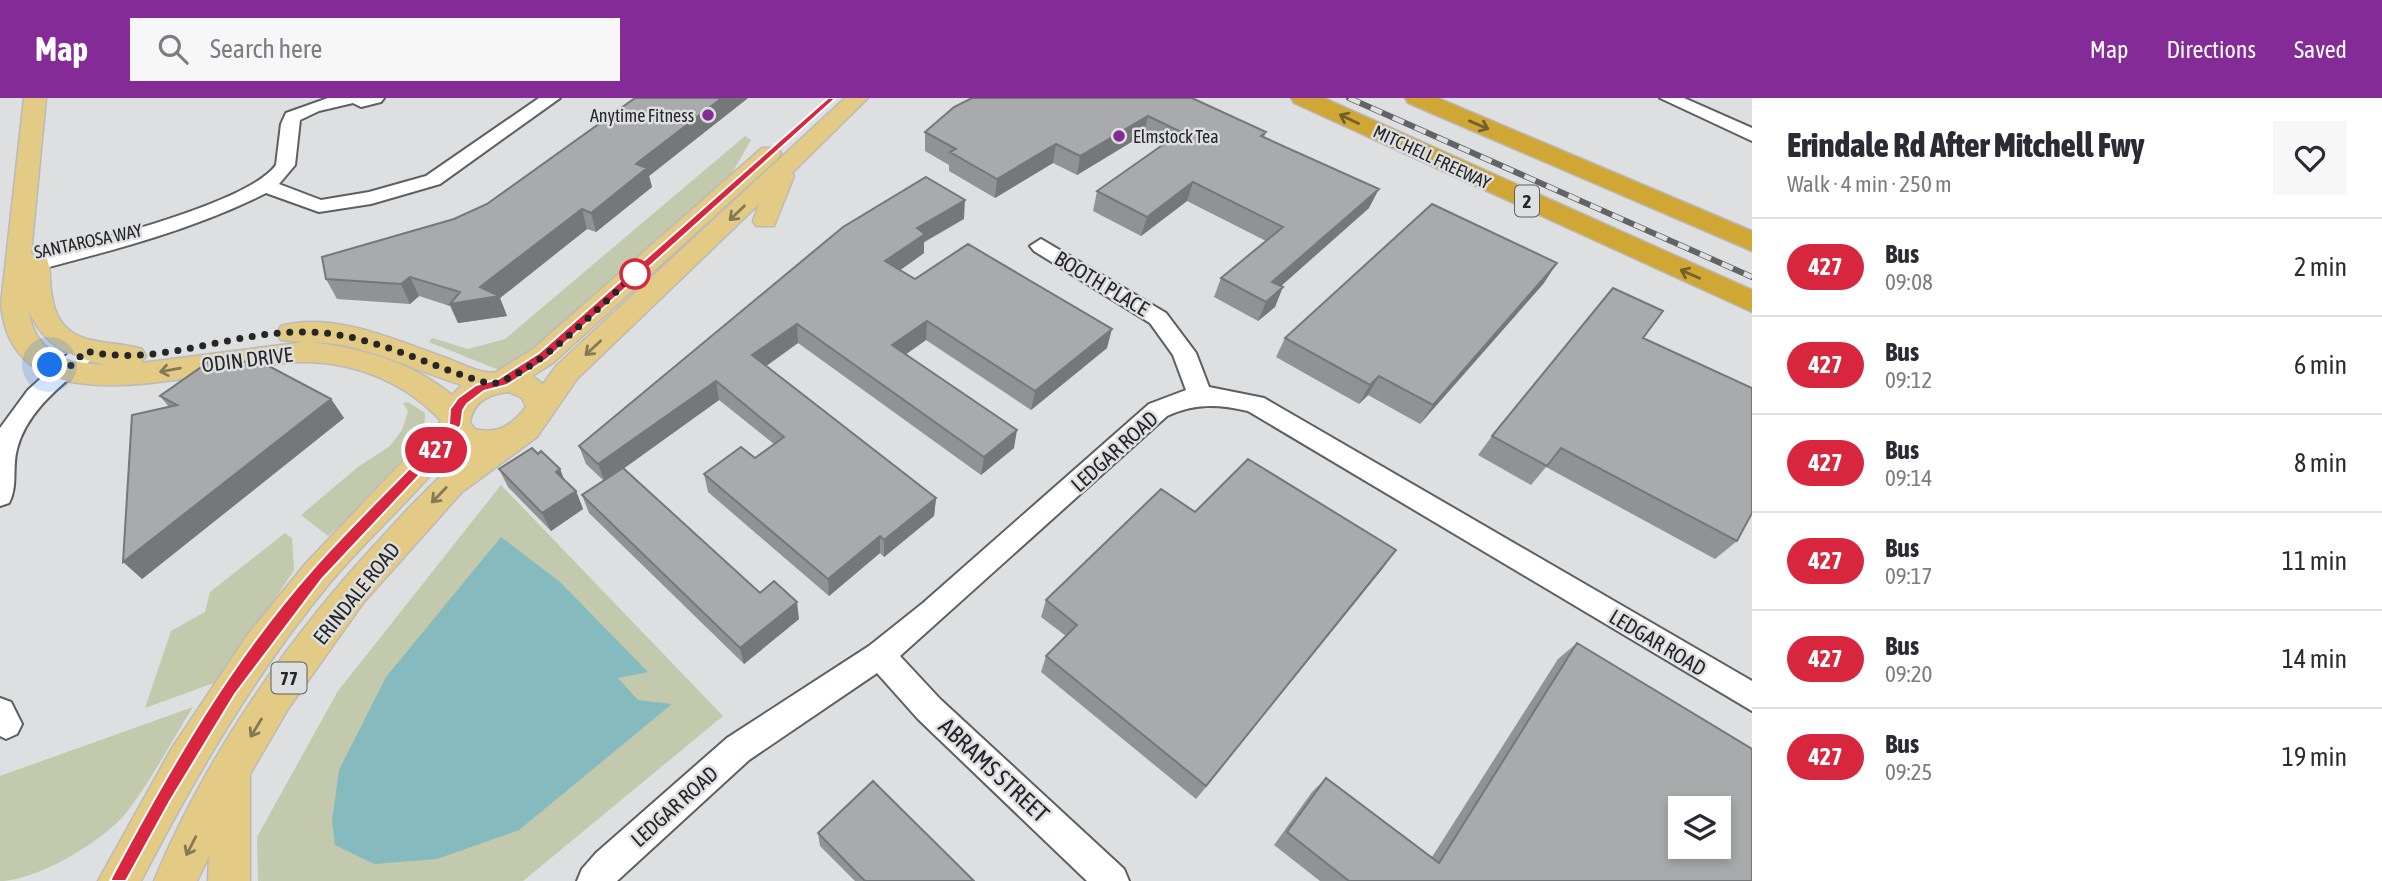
<!DOCTYPE html>
<html lang="en">
<head>
<meta charset="utf-8">
<style>
	body { margin:0; font-family:"Asap Condensed",sans-serif; background:#f7f7f7; color:#2b2b33; height:100vh; display:flex; flex-direction:column; font-size:26px; white-space:nowrap }
	* { box-sizing:border-box; margin:0 }
	p { font-size:23px; color:#7c7c81 }
	.icon { flex:none; width:38px; height:38px; fill:none; stroke:currentColor; stroke-width:2; stroke-linecap:round; stroke-linejoin:round }
	.map { position:relative; flex:1; overflow:hidden }
	.panel { display:flex; flex-direction:column; background:#fff; width:630px }
	.panel>* { flex:none }
	.badge { padding:0 14px; border-radius:23px; font-size:24px; line-height:46px }
	.fabs { position:absolute; left:1668px; top:698px; display:grid; gap:14px }
	.fabs a { display:grid; place-items:center; width:63px; height:63px; border-radius:0px; background:#fff; box-shadow:0 4px 10px #0003; font-size:35px }
	.you { position:absolute; width:35px; height:35px; margin:-18px; border:5px solid #fff; border-radius:50%; background:#1a73e8; box-shadow:0 0 0 10px #1a73e833 }
	.map>.badge { position:absolute; translate:-50% -50%; box-shadow:0 0 0 4px #fff }
	.round { display:grid; place-items:center; flex:none; width:74px; height:74px; border-radius:0px; background:#f7f7f7 }
	.summary { display:flex; align-items:center; justify-content:space-between; height:119px; padding:0 35px }
	h1 { font-size:33px; font-weight:800; line-height:52px }
	ul { padding:0; list-style:none }
	li { display:flex; align-items:center; gap:21px; height:98px; padding:0 35px; border-top:2px solid #e1e1e2 }
	li div { flex:1 }
	li b { display:block; font-size:26px }
	li em { font-style:normal }
	li .badge { min-width:77px; font-weight:700; text-align:center }
	header { display:flex; align-items:center; gap:42px; box-sizing:border-box; height:98px; padding:0 35px; background:#842b98; color:#fff }
	header strong { font-size:33px }
	nav { display:flex; gap:38px; margin-inline-start:auto; font-size:24px }
	.search { width:490px; height:63px; background:#f7f7f7; display:flex; align-items:center; gap:18px; box-sizing:border-box; padding:0 24px; border-radius:0px; color:#7c7c81; font-size:26px }
	main { display:flex; flex:1; min-height:0 }
	.map>svg:first-child { display:block }
	.green { fill:#c2c9ad }
	.water { fill:#85bbbf }
	.lines { fill:none; stroke-linecap:round; stroke-linejoin:round }
	.minor-casing { stroke:#5e5f60; stroke-width:4 }
	.major-casing { stroke:#bababa; stroke-width:3 }
	.highway-casing { stroke:#bababa; stroke-width:3 }
	.minor { fill:#fff; fill-rule:evenodd }
	.major { fill:#e3ca85; fill-rule:evenodd }
	.highway { fill:#d0a634; fill-rule:evenodd }
	.rail-casing { stroke:#636364; stroke-width:6 }
	.rail { stroke:#dedfe0; stroke-width:4.5; stroke-dasharray:12; stroke-linecap:butt }
	.wall { fill:#919293 }
	.shaded-wall { fill:#767778 }
	.building { fill:#a9aaab; stroke:#767778; stroke-width:2; fill-rule:evenodd }
	.oneway { stroke:#72602d }
	.oneway2 { stroke:#847856 }
	.line { fill:#d7263d; stroke:#fff; stroke-width:2 }
	.walk { stroke:#262627; stroke-width:7; stroke-dasharray:0 12.6 }
	.poi-dot { fill:#842b98; stroke:#dedfe0; stroke-width:2.5 }
	.stop-dot { fill:#fff; stroke:#d7263d; stroke-width:3.5 }
	.labels { text-anchor:middle; dominant-baseline:central; stroke-width:5; stroke-linejoin:round; paint-order:stroke }
	.far-poi-label { font-size:18px; fill:#262627; stroke:#dedfe0; text-anchor:end }
	.far-street-label { font-size:18px; fill:#262627; stroke:#dedfe0 }
	.shield { fill:#dedfe0; stroke:#5d5e5e; stroke-width:2 }
	.shield-label { font-size:19px; font-weight:bold; fill:#262627 }
	.street-label { font-size:21px; fill:#262627; stroke:#dedfe0 }
	.near-street-label { font-size:24px; fill:#262627; stroke:#dedfe0 }
</style>
</head>
<body>
<header>
<strong>Map</strong>
<div class="search"><svg class="icon" aria-label="search" viewBox="0 0 24 24"><circle cx="10" cy="10" r="6"/><path d="M15 15l6 6"/></svg>Search here</div>
<nav><a>Map</a><a>Directions</a><a>Saved</a></nav>
</header>
<main>
<div class="map">
<svg width="1752" height="783" viewBox="0 0 1752 783">
	<rect width="100%" height="100%" fill="#dedfe0"/>
	<path class="green" d="M745 38 751 42 732 75 526 261 504 274 429 244 432 240 468 251 505 241Z
		M408 304 425 315C426 364 362 407 328 438L301 417 358 369 390 348 402 332 408 313 403 305Z
		M501 387 723 618 523 783H258L257 739 338 593Z
		M285 435 292 440 294 472 222 582 145 610 171 533 205 514 210 494Z
		M193 609C171 644 151 683 126 715 103 743 37 783 0 783V678Z"/>
	<path class="water" d="M501 439 560 484 648 574 618 580 638 602 672 606 519 732 437 761 374 766 335 747 332 723 339 672 386 579Z"/>
	<g class="lines">
		<g class="minor-casing">
			<path id="minor" d="M328 0H384L381 4 361 9 353 5 319 13 300 22 295 67 279 86 321 102 369 94 426 78 539 0H560L440 86 371 106 319 114 266 95C189 134 102 155 18 177L7 170 10 165C64 151 247 108 276 67L281 26 286 15Z
				M1660 0H1684L1752 30V43Z
				M1041 141 1166 215 1196 255 1209 289 1264 300 1752 583V613L1248 313C1218 306 1195 305 1167 318L900 558 940 601 1124 771 1129 783H1087L918 621 877 575 749 662 617 783H577L582 771 596 755 727 640 869 548 923 505 1149 306 1186 292 1173 257 1150 225 1034 153 1030 148Z
				M86 245 94 247 98 253 94 259C65 285 27 311 17 351 12 369 18 389 9 405L0 408V330L28 292 78 247Z
				M0 600 11 604 22 626 17 636 6 641 0 638Z"/>
		</g>
		<g class="major-casing">
			<path id="major" d="M24 0H46L31 156 45 157C52 168 49 186 52 199 61 252 105 240 142 251L146 258 141 265 304 244 281 242 277 235 281 228C335 213 400 244 449 261 462 266 482 277 496 274L533 251 762 50H778L781 55 778 60 553 265 532 278 543 286 557 267 845 0H868L792 75 794 78 774 128H756L753 123 759 106 577 281 537 339 462 394 364 504 288 611 250 676V783H208L209 758 197 783H154C206 657 290 537 383 438 411 407 438 378 471 353L455 348C417 397 369 438 329 486 254 577 195 679 141 783H98L172 650 248 536 306 465 441 323C408 286 357 265 308 264 223 262 13 346 1 206ZM29 213C44 249 72 260 108 267 70 266 34 256 29 213ZM310 244C363 244 412 272 462 287L452 297C412 264 361 250 310 244ZM509 294 522 300 526 309C513 326 498 337 475 331L470 325C473 303 489 296 509 294Z"/>
		</g>
		<g class="highway-casing">
			<path id="highway" d="M1291 0H1324L1752 192V214L1294 5Z
				M1405 0H1438L1752 133V153L1408 5Z"/>
		</g>
		<use href="#minor" class="minor"/>
		<use href="#major" class="major"/>
		<use href="#highway" class="highway"/>
		<g class="rail-casing">
			<path id="rail" d="M1349 0 1752 179"/>
		</g>
		<use href="#rail" class="rail"/>
	</g>
	<path class="wall" d="M635 0H748L649 78 652 89 596 134 587 131 500 200 507 218 458 225 450 208 419 198 410 206 337 201 326 181 487 106Z
		M1192 0 1266 34 1264 39 1369 110 1281 188 1275 209 1258 223 1214 199 1221 180 1266 143 1187 103 1141 138 1093 113 1097 93 1163 47 1143 37 1077 77 1053 65 995 100 949 73V67L925 53V34Z
		M964 121 924 144V155L900 172 915 181 1107 250 1031 312 926 242 906 256 1014 350 981 377 798 245 766 268 936 400 934 418 884 459 880 455 829 498 708 394 704 376 755 360 774 346 719 302 624 370 760 495 799 521 744 566 589 415 582 397 604 383 586 366 579 348Z
		M1544 185 1420 326 1368 297 1359 306 1276 259 1285 240Z
		M1643 240 1737 443 1715 461 1546 369 1531 387 1478 357 1492 338Z
		M160 298 331 301 344 320 142 481 169 309Z
		M538 356 560 371 564 381 576 393 583 411 551 433 508 389 499 371Z
		M1195 414 1383 470 1196 701 1041 574 1046 558 1066 538 1041 519 1046 502Z
		M1577 545 1752 783H1320L1274 747 1312 694 1326 680 1432 759 1558 561Z
		M818 735 974 783H855L820 748Z"/>
	<path class="shaded-wall" d="M722 0H748L649 78 652 89 596 134 591 115 636 66Z
		M1148 18 1143 37 1077 77 1080 58Z
		M1056 46 1053 65 995 100 997 81Z
		M1193 84 1187 103 1141 138 1147 119Z
		M1379 91 1369 110 1264 203 1272 184Z
		M965 102 964 121 924 144V155L885 183V163L917 130Z
		M582 111 587 131 500 200 507 218 458 225 450 206 480 189Z
		M1557 165 1544 185 1420 326 1433 307Z
		M410 179 419 198 410 206 401 186Z
		M1283 189 1275 209 1258 223 1266 204Z
		M927 223 926 242 892 266V247Z
		M797 226 798 245 755 276 752 257Z
		M1112 231 1107 250 1031 312 1035 293Z
		M1379 278 1368 297 1359 306 1370 287Z
		M716 283 719 302 605 384 598 366Z
		M331 301 344 320 142 481 123 464Z
		M1017 332 1014 350 981 377 984 359Z
		M560 371 567 390 556 374Z
		M576 393 583 411 551 433 542 415Z
		M936 400 934 418 884 459V442Z
		M880 438V455L829 498 828 481Z
		M1396 452 1383 470 1196 701 1206 688Z
		M797 504 799 521 744 566 740 550Z"/>
	<path class="building" d="M635 0H722L636 66 647 70 591 115 582 111 480 189 499 198 450 206 460 194 410 179 401 186 326 181 322 159 454 121 487 106Z
		M972 0H1192L1266 34 1261 38 1379 91 1272 184 1283 189 1266 204 1221 180 1283 129 1193 84 1147 119 1097 93 1181 34 1148 18 1080 58 1056 46 997 81 950 54 956 51 925 34 954 9Z
		M926 79 965 102 917 130 925 136 885 163 915 181 968 146 1112 231 1035 293 927 223 892 247 1017 332 984 359 797 226 752 257 936 400 884 442 880 438 828 481 704 376 741 349 755 360 784 339 716 283 598 366 579 348 843 129Z
		M1432 106 1557 165 1433 307 1379 278 1370 287 1285 240Z
		M1613 190 1663 213 1643 240 1752 290V415L1737 443 1561 350 1547 368 1492 338Z
		M214 260 265 266 331 301 123 464 132 317 177 307 160 298Z
		M532 350 538 356 541 353 560 371 556 374 576 393 542 415 499 371Z
		M1248 361 1396 452 1206 688 1046 558 1077 527 1046 502 1161 391 1195 414Z
		M623 370 760 495 774 483 797 504 740 550 582 397Z
		M1577 545 1752 651V783H1349L1287 734 1326 680 1439 765ZM1680 710H1718V749H1680Z
		M873 683 974 783H865L818 735Z"/>
	<defs><path id="oneway-shaft" d="M-6 0H5M1.5-3L5.5 0L1.5 3" fill="none" stroke-width="1.6" stroke-linecap="round" stroke-linejoin="round" transform="scale(1.75)"/></defs>
	<g class="oneway">
		<use href="#oneway-shaft" transform="translate(1349 21) rotate(-155)"/>
		<use href="#oneway-shaft" transform="translate(1479 27) rotate(23)"/>
		<use href="#oneway-shaft" transform="translate(1690 176) rotate(-156)"/>
	</g>
	<g class="oneway2">
		<use href="#oneway-shaft" transform="translate(737 115) rotate(136)"/>
		<use href="#oneway-shaft" transform="translate(593 250) rotate(137)"/>
		<use href="#oneway-shaft" transform="translate(170 272) rotate(170)"/>
		<use href="#oneway-shaft" transform="translate(439 397) rotate(134)"/>
		<use href="#oneway-shaft" transform="translate(256 630) rotate(121)"/>
		<use href="#oneway-shaft" transform="translate(191 748) rotate(117)"/>
	</g>
	<path class="line" d="M828 0H836L547 261 507 287 484 293 467 306 463 312 461 327 443 352 322 481 235 596 170 703 126 783H110L113 777C170 670 232 562 313 471 351 428 394 387 434 345L449 326 450 311 458 300 476 287 498 281 539 255Z"/>
	<g class="lines">
		<path class="walk" d="M50 267 64 274 86 253C159 270 233 232 307 234 373 235 428 269 491 286 533 279 602 206 635 176"/>
	</g>
	<g class="poi-dot">
		<circle cx="708" cy="17" r="7"/>
		<circle cx="1119" cy="38" r="7"/>
	</g>
	<circle class="stop-dot" cx="635" cy="176" r="14"/>
	<g class="labels">
		<g class="far-poi-label">
			<text x="694" y="17">Anytime Fitness</text>
			<text x="1133" y="38" text-anchor="start">Elmstock Tea</text>
		</g>
		<g class="far-street-label">
			<text transform="translate(1432 59) rotate(25)">MITCHELL FREEWAY</text>
			<text transform="translate(88 143) rotate(-12)">SANTAROSA WAY</text>
		</g>
		<g class="shield">
			<rect x="1515" y="87.5" width="24" height="31" rx="5"/>
			<rect x="271.5" y="564.5" width="35" height="31" rx="5"/>
		</g>
		<g class="shield-label">
			<text x="1527" y="103">2</text>
			<text x="289" y="580">77</text>
		</g>
		<g class="street-label">
			<text transform="translate(1102 185) rotate(31)">BOOTH PLACE</text>
			<text transform="translate(247 261) rotate(-7)">ODIN DRIVE</text>
			<text transform="translate(1114 353) rotate(-42)">LEDGAR ROAD</text>
			<text transform="translate(356 495) rotate(-51)">ERINDALE ROAD</text>
			<text transform="translate(1658 544) rotate(31)">LEDGAR ROAD</text>
			<text transform="translate(674 708) rotate(-42)">LEDGAR ROAD</text>
		</g>
		<g class="near-street-label">
			<text transform="translate(994 672) rotate(43)">ABRAMS STREET</text>
		</g>
	</g>
</svg>
<div class="fabs">
<a><svg class="icon" aria-label="layers" viewBox="0 0 24 24"><path d="M12 4l9 5-9 5-9-5zM3 14l9 5 9-5"/></svg></a>
</div>
<div class="you" style="left:50px;top:267px"></div>
<b class="badge" style="left:436px;top:352px;background:#d7263d;color:#fff">427</b>
</div>
<section class="panel">
<div class="summary"><div><h1>Erindale Rd After Mitchell Fwy</h1><p>Walk · 4 min · 250 m</p></div><a class="round"><svg class="icon" aria-label="heart" viewBox="0 0 24 24"><path d="M12 20l-8-8c-3-5 5-10 8-4 3-6 11-1 8 4z"/></svg></a></div>
<ul>
<li><span class="badge" style="background:#d7263d;color:#fff">427</span><div><b>Bus</b><p>09:08</p></div><em>2 min</em></li>
<li><span class="badge" style="background:#d7263d;color:#fff">427</span><div><b>Bus</b><p>09:12</p></div><em>6 min</em></li>
<li><span class="badge" style="background:#d7263d;color:#fff">427</span><div><b>Bus</b><p>09:14</p></div><em>8 min</em></li>
<li><span class="badge" style="background:#d7263d;color:#fff">427</span><div><b>Bus</b><p>09:17</p></div><em>11 min</em></li>
<li><span class="badge" style="background:#d7263d;color:#fff">427</span><div><b>Bus</b><p>09:20</p></div><em>14 min</em></li>
<li><span class="badge" style="background:#d7263d;color:#fff">427</span><div><b>Bus</b><p>09:25</p></div><em>19 min</em></li>
</ul>
</section>
</main>
</body>
</html>
